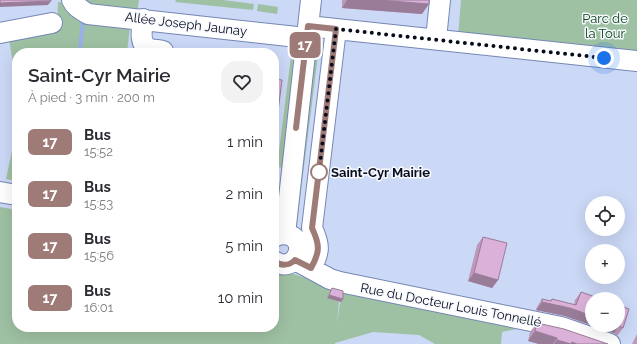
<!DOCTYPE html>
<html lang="fr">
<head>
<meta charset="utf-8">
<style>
	body { margin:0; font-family:Raleway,sans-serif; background:#f2f2f3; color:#2b2b33; height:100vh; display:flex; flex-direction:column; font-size:15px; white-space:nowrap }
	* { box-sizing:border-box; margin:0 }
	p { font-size:13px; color:#7c7c81 }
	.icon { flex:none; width:22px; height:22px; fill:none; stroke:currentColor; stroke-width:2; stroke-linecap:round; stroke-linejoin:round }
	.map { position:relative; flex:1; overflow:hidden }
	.side { position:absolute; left:12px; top:48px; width:267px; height:284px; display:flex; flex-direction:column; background:#fff; border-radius:16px; box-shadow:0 4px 16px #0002 }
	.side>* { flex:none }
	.badge { padding:0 8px; border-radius:6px; font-size:14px; line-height:26px }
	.controls { position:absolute; left:585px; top:196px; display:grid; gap:8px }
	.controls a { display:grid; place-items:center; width:40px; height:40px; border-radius:50%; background:#fff; box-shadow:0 4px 16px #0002; font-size:20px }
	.you { position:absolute; width:20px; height:20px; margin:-10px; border:3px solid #fff; border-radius:50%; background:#1a73e8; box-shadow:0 0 0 6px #1a73e833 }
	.map>.badge { position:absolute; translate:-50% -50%; box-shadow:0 0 0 2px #fff }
	.round { display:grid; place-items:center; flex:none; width:42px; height:42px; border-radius:16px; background:#f2f2f3 }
	.overview { display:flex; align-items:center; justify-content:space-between; height:68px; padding:0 16px }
	h1 { font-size:19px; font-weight:600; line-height:30px }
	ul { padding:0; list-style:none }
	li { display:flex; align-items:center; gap:12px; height:52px; padding:0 16px }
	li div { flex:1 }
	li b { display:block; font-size:15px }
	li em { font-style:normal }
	li .badge { min-width:44px; font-weight:700; text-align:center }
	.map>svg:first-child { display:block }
	.green { fill:#9fc1a3 }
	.water { fill:#99afe8 }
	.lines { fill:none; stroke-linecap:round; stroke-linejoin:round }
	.minor-casing { stroke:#7587b5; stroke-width:22 }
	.minor { stroke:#fff; stroke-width:20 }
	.wall { fill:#bc98bb }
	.shaded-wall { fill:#997c98 }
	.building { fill:#dbb1d9; stroke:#997c98 }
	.line-casing { stroke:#fff; stroke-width:9 }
	.line { stroke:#9f7b77; stroke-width:6 }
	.walk { stroke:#070d1d; stroke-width:4; stroke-dasharray:0 7.2 }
	.stop-dot { fill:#fff; stroke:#9f7b77; stroke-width:2 }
	.labels { text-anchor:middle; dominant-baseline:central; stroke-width:3; stroke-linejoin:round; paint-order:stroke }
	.park-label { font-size:13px; fill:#09451a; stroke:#f7f9fe }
	.street-label { font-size:13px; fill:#070d1d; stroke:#f7f9fe }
	.stop-label { font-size:13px; font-weight:bold; fill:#070d1d; stroke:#f7f9fe; text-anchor:start }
</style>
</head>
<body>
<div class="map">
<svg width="637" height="344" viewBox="0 0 637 344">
	<rect width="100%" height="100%" fill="#cbd8f6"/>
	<path class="green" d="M83 0H139L137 14 88 8Z
		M176 0H223L254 4 253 10 175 2Z
		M461 0H637V54L458 37Z
		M58 2 64 3 130 26 127 53H17V88L9 39 57 29Z
		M258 4 278 7 277 14 257 11Z
		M313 48H319L297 222 292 221Z
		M291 56 297 57 285 168 277 167Z
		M17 127V181L6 179Z
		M0 207 17 210V327H274V267L340 290 337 323 342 290 516 327V329L502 332 501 344H435L419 335 373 332 335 343V344H0Z"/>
	<path class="water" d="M81 22H85L82 50 78 49Z"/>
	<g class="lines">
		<g class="minor-casing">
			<path id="minor" d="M72 0C75 7 82 10 88 14L306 38
				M143 19C142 29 138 45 150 49 154 50 158 50 163 51
				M308 26 637 61
				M0 33 52 23
				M436 39 440 0
				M0 192 17 195
				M285 234 311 0
				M274 237C279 234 283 233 289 235 310 242 295 275 274 261
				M295 260 330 279 340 282 561 327 610 344
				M311 268C320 252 320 245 312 228L336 29"/>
		</g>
		<use href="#minor" class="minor"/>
	</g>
	<path class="wall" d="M342 0H429L422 14 342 8Z
		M483 237 498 280 492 288 468 281 477 245Z
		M581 292 618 305 623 328 617 336 614 333 565 316 536 310 537 307 542 299 550 301 552 299 574 305 575 300Z
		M537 323 608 344H539L528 341 530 332Z
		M637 334V344H632Z"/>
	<path class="shaded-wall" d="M347 0H379L429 4 422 14 342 8Z
		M51 1 48 5 0 7V3Z
		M274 111H278L274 117Z
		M474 273 498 280 492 288 468 281Z
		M329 295 343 299 341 302 327 298Z
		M542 302 570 308 592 316V325H619L614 333 565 316 536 310Z
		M535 331 557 338 553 344H539L528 341Z
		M557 340 572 342 577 344H554Z"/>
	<path class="building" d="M0 0H51V1L0 3Z
		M379 0H429V4Z
		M274 79 282 80 278 111H274Z
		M483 237 507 243 498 280 474 273Z
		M332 288 343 291V299L329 295Z
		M581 292 601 299H592V316L570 308 542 302V299L551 301 552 299 576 305Z
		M618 305 629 309 623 328 618 325Z
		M537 323 564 329 608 344H577L572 342 571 344 557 340V338L535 331Z"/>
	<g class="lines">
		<g class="line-casing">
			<path id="line" d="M274 261C281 266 289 266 295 260L311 268C320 252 320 245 312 228L336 29 308 26 296 128"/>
		</g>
		<use href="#line" class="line"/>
		<path class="walk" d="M319 172 336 29 604 58"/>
	</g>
	<circle class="stop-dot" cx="319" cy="172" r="8"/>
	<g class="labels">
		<g class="park-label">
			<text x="605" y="18">Parc de<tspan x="605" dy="15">la Tour</tspan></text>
		</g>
		<g class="street-label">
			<text transform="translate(186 24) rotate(7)">Allée Joseph Jaunay</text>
			<text transform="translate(451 305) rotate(11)">Rue du Docteur Louis Tonnellé</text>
		</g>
		<g class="stop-label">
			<text x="331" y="172">Saint-Cyr Mairie</text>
		</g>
	</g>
</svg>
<div class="controls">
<a><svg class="icon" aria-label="locate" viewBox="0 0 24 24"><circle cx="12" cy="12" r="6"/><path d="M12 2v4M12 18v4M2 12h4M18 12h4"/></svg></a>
<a>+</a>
<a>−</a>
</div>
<div class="you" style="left:604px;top:58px"></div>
<b class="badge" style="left:305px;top:45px;background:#9f7b77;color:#fff">17</b>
<section class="side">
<div class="overview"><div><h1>Saint-Cyr Mairie</h1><p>À pied · 3 min · 200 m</p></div><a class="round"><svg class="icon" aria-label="heart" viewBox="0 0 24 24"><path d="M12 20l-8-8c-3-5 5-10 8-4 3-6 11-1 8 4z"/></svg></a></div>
<ul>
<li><span class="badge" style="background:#9f7b77;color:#fff">17</span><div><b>Bus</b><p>15:52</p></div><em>1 min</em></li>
<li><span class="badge" style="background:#9f7b77;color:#fff">17</span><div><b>Bus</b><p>15:53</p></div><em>2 min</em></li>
<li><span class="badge" style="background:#9f7b77;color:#fff">17</span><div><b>Bus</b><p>15:56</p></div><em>5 min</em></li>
<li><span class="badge" style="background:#9f7b77;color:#fff">17</span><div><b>Bus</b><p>16:01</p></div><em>10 min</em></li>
</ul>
</section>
</div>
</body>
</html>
